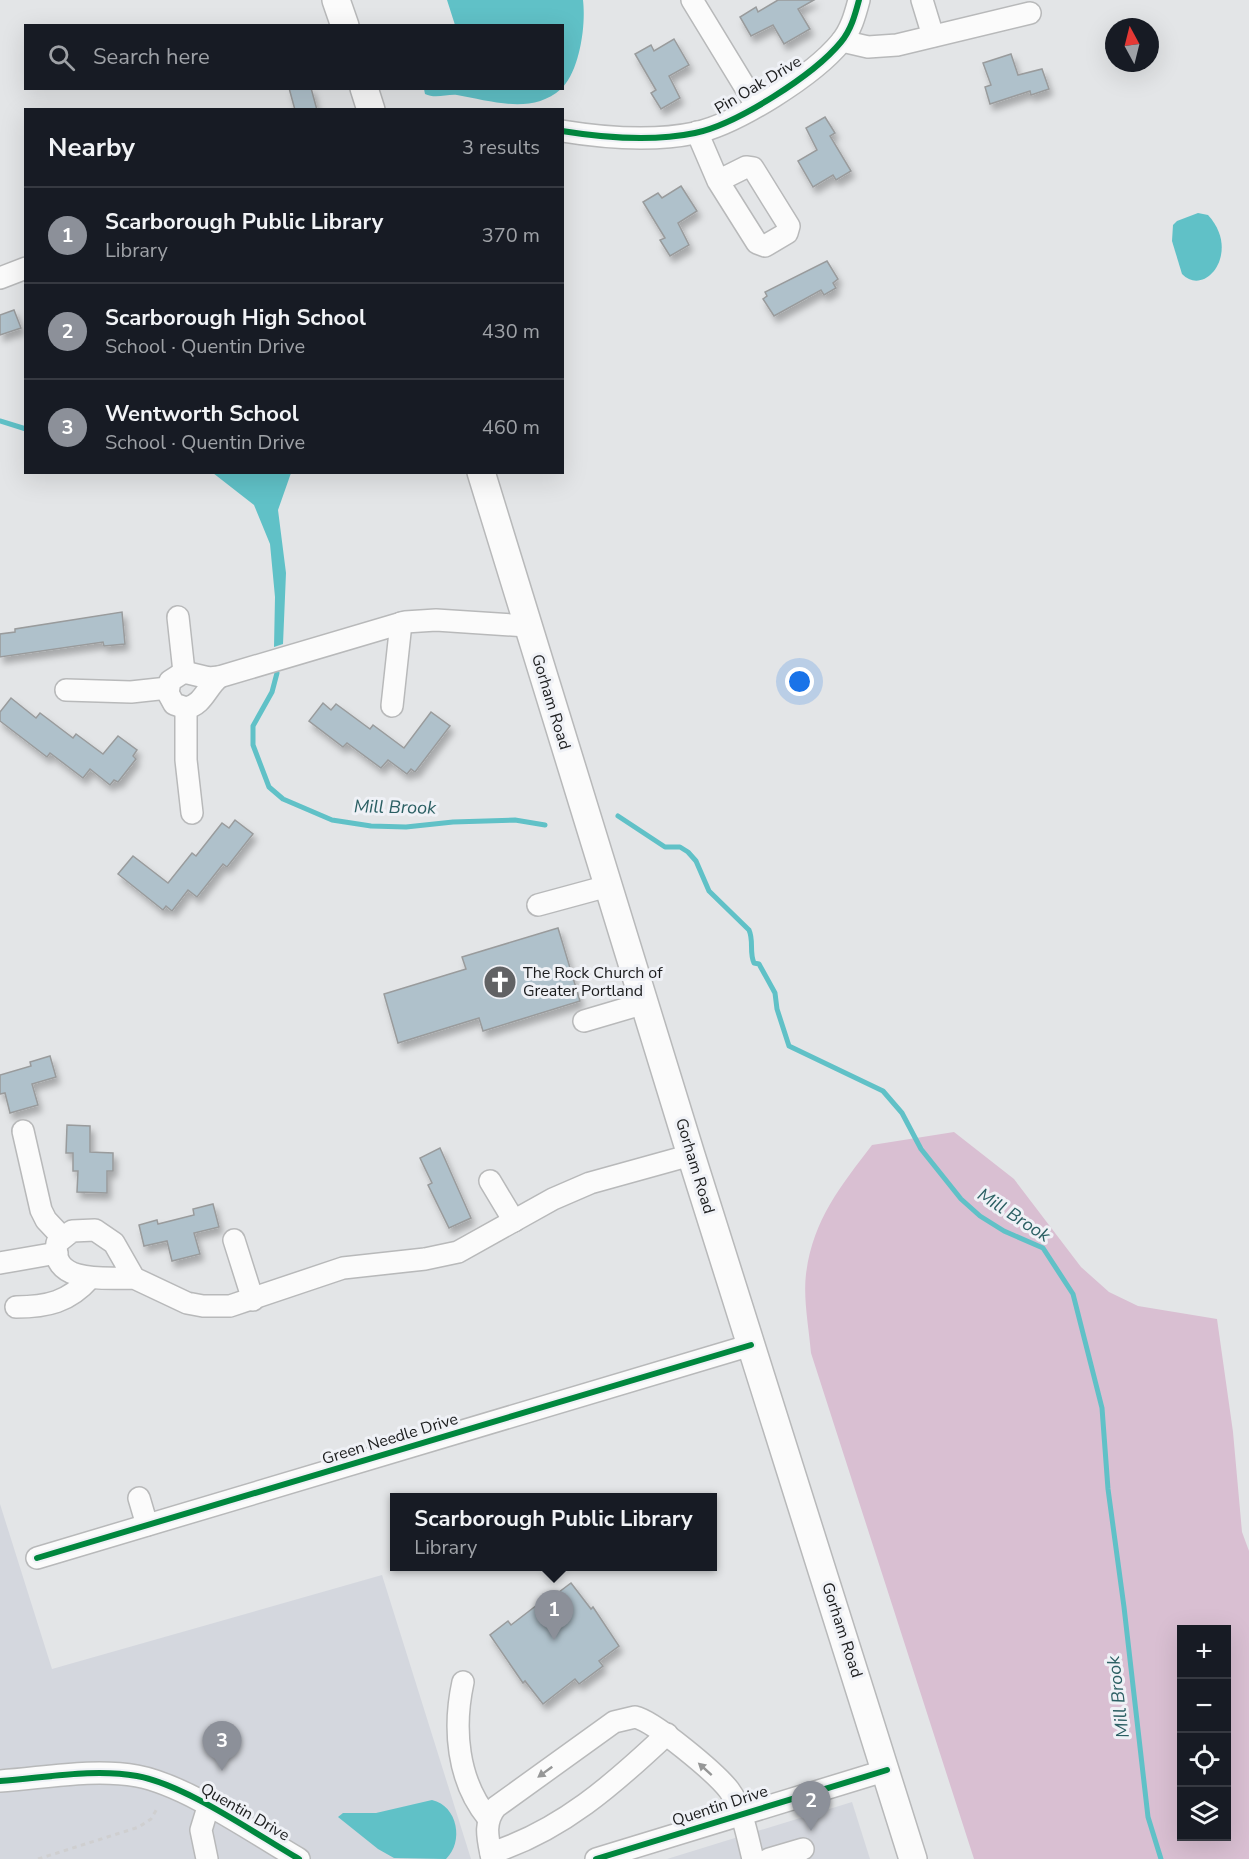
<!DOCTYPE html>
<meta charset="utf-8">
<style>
body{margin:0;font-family:"Nunito Sans",sans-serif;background:#242831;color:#f1f3f6}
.controls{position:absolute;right:18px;bottom:18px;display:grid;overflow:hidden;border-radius:0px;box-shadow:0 6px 24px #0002}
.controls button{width:54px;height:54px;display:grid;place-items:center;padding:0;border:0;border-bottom:2px solid #363941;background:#171b24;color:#f1f3f6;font:30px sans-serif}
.compass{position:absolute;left:1105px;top:18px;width:54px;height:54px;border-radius:50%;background:#171b24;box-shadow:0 6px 24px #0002;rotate:353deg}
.you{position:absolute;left:800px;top:682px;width:21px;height:21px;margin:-15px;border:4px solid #fff;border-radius:50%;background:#1a73e8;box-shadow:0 0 0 9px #1a73e833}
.badge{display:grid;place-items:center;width:39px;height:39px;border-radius:50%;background:#8c9099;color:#fff;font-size:20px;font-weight:700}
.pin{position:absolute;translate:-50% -50px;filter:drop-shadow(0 2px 3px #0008)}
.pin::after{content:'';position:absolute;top:32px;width:21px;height:18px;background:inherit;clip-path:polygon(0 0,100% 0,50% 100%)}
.popup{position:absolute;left:390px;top:1493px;width:327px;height:78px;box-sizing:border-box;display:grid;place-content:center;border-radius:0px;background:#171b24;filter:drop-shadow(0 2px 4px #0005);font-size:20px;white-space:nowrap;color:#9ea1a6}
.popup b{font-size:22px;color:#f1f3f6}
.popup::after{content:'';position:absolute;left:50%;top:100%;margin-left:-12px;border:12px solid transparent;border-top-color:#171b24}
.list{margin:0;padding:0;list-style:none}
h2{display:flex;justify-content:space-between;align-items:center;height:78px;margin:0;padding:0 24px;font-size:26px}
h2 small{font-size:20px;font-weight:400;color:#9ea1a6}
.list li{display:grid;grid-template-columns:39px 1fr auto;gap:18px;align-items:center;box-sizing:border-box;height:96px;padding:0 24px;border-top:2px solid #363941}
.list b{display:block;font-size:22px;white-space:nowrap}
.list p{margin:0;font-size:20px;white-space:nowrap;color:#9ea1a6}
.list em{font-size:20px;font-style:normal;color:#9ea1a6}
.icon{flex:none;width:33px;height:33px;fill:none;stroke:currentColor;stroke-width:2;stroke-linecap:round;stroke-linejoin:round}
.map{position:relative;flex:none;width:1249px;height:1859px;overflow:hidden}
.search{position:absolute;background:#171b24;box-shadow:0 6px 24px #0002;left:24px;top:24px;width:540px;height:66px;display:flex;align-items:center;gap:15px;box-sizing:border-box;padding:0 21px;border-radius:0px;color:#9ea1a6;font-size:22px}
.panel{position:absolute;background:#171b24;box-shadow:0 6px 24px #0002;left:24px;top:108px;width:540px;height:366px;border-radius:0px}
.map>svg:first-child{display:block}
.built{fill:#d4d7de}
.green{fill:#d9bfd2;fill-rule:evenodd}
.water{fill:#60c1c7}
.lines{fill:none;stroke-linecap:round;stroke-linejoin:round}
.stream{stroke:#60c1c7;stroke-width:5}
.building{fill:#afc1cb;stroke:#999b9c;stroke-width:1.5;filter:url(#shadow)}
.minor-casing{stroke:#b8b9ba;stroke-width:24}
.major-casing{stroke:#b8b9ba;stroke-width:30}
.path{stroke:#cfcfd0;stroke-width:3;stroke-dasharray:4.5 4.5;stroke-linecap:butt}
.minor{stroke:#fbfbfb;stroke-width:21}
.major{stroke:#fbfbfb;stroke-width:27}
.cycleway-casing{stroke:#eff1f6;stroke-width:10}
.cycleway{stroke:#00873e;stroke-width:6}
.oneway{fill:#969797}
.labels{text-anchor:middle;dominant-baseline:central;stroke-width:6;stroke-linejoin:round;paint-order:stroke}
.street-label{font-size:16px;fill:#1b1c1d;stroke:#eff1f6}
.poi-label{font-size:16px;fill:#1b1c1d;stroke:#eff1f6;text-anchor:start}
.water-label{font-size:18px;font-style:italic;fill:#2b5f63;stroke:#eff1f6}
</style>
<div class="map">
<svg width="1249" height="1859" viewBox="0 0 1249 1859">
<defs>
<filter id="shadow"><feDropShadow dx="3.5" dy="6" stdDeviation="3" flood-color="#0004"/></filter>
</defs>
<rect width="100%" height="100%" fill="#e3e5e7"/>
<g class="built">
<path d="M0,1504L52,1669L382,1575L471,1859H0Z"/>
<path d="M852,1802L870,1859H667Z"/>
</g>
<path class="green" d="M954,1132L1014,1179L1081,1267L1109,1292L1138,1306L1217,1319L1233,1432L1242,1532L1249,1551V1859H974L811,1353C809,1328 803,1299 806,1274C813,1220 840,1187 872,1145ZM1182,1630H1226V1836H1182Z"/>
<g class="water">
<path d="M447,0H583C586,25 580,68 563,87L562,26L455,25Z"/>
<path d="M424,89V88L561,89C532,115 492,101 457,95C447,94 435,99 425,94Z"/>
<path d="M1198,213L1208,215C1242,252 1205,298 1182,274L1172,241L1173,225L1177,221Z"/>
<path d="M213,473H291L278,510L286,573L283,644L274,647L275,597L270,544L254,505Z"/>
<path d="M432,1800C458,1806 464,1842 446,1859L394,1858L378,1849L338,1817L343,1813H376Z"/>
</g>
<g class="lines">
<g class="stream">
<path d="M0,421L26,429"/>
<path d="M277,673L272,692L253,726V745L269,787L283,799L332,820L371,826L406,827L453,822L515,820L545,825"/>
<path d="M618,816L665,847H680L688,852L696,861L709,891L749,930C754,941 749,952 754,963L759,964L775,993L777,1009L789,1046L883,1091L902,1113L921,1149L961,1199L980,1216L1004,1231L1043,1248L1073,1294L1102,1408L1108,1489L1124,1607L1148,1817L1161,1859"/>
</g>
</g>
<g class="building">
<path d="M778,0H814L798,9L810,29L784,44L773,25L751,36L740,17L756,7L758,12Z"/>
<path d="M674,39L689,65L669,76L680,98L661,109L651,93L656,90L635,54L651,45L654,51Z"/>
<path d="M1011,54L1018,75L1042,69L1049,89L1031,95L1030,91L990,104L985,87L991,85L983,63Z"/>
<path d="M289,88H311L317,110H295Z"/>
<path d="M825,117L835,133L830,136L851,171L836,180L833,175L813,187L798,161L817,150L806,128Z"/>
<path d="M681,186L697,211L678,223L689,245L670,256L660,240L665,238L643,202L658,193L662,198Z"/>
<path d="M827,261L838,279L833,283L836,288L824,295L821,290L774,316L763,299L767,296L765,292Z"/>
<path d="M14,310L21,328L0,335V315Z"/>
<path d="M122,612L125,644L104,646L103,642L0,657V634L15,632V629Z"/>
<path d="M11,698L36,718L40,713L73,738L76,734L103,754L118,736L137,750L133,756L136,759L118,782L114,780L110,785L90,769L83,778L50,753L47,757L0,721V712Z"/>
<path d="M323,703L331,710L336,704L370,729L373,725L404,748L431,712L450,726L415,772L411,769L407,774L388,760L381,768L347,743L343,747L309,721Z"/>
<path d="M235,820L253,834L227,867L223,864L197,897L188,890L172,911L166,906L163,910L118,874L133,856L168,883L192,853L196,856L222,823L229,828Z"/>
<path d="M558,928L580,1001L483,1031L479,1018L398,1043L384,994L466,969L462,957Z"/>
<path d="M50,1056L56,1077L32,1084L38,1105L10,1113L5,1093L0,1094V1075L31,1066L30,1062Z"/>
<path d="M67,1125L90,1126V1152L113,1153V1171H107V1193L77,1192L78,1171H73V1153H66Z"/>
<path d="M440,1148L471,1218L449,1228L428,1185L432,1183L420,1158Z"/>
<path d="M213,1204L219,1227L194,1233L200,1254L172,1261L167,1241L144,1246L139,1225L157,1220L158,1224L194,1215L193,1209Z"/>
<path d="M571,1583L591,1609L593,1607L619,1646L599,1661L603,1666L579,1684L575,1679L543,1704L525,1681L523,1683L490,1635L508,1621L511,1625L550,1595L551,1598Z"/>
</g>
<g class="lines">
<g class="minor-casing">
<g id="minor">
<path d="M692,0L756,105"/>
<path d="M922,0L933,36"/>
<path d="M842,41L868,47L897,45L1030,13"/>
<path d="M562,131C605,138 652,142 695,133C737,124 814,75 841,42C851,30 855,15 859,0"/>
<path d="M697,132L718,181L757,243L765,246L787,233L789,226L753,168L746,167L718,181"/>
<path d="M0,278L26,268"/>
<path d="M178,617L184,672"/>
<path d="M184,672L209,678L219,677C206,688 203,705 186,708L174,704L168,693L170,681Z"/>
<path d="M219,677L405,622L436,620L527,626"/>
<path d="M66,690L131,692L168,688"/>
<path d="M392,706L401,623"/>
<path d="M186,708V760L192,813"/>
<path d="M538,905L608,886"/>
<path d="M584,1021L645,1003"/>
<path d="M23,1131L41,1210L46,1220L62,1237"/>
<path d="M490,1181L514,1221"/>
<path d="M234,1240L253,1300"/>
<path d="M0,1263L57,1253"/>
<path d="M134,1278C109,1278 49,1285 57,1243L72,1231L95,1230L114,1243L134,1278L187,1303L203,1306H230L343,1268L425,1259L458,1252L553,1199L590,1183L691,1155"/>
<path d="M16,1307C47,1307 69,1302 90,1278"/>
<path d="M139,1498L147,1525"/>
<path d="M37,1558L751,1345"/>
<path d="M463,1682C453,1728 457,1780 488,1818"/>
<path d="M0,1781C44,1778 93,1768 137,1776C186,1785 254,1833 299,1859"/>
<path d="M491,1853C561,1831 614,1784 667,1734"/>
<path d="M207,1859L201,1830L208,1807"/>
<path d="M492,1859C488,1839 483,1823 496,1807L614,1722L635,1717C654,1721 716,1773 729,1790C743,1809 747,1836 753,1859"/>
<path d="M596,1859L887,1770"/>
<path d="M769,1859L803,1849"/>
</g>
</g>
<g class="major-casing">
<g id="major">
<path d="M336,0L345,26"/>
<path d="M364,88L371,110"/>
<path d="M481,472L691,1155L913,1859"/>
</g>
</g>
<path class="path" d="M38,1859L139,1827L151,1819L158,1807"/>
<use href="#minor" class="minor"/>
<use href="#major" class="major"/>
<g class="cycleway-casing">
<g id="cycleway">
<path d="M562,131C605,138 652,142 695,133C737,124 814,75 841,42C851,30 855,15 859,0"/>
<path d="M37,1558L751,1345"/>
<path d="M0,1781C44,1778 93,1768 137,1776C186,1785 254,1833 299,1859"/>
<path d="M596,1859L887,1770"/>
</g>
</g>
<use href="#cycleway" class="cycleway"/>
</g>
<defs><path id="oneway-solid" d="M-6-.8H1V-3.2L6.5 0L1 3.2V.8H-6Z" transform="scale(1.5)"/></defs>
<g class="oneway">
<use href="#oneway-solid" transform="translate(705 1769) rotate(-138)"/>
<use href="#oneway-solid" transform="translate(545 1772) rotate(144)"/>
</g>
<defs>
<g id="church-disc" transform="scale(1.725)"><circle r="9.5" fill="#616264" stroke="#eff1f6"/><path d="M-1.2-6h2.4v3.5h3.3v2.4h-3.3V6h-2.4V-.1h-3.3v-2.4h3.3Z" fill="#fff"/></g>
</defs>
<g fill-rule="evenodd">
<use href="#church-disc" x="500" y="982"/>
</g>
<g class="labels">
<g class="street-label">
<text transform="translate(758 85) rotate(-31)">Pin Oak Drive</text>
<text transform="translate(551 702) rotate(73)">Gorham Road</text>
<text transform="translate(695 1166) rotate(73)">Gorham Road</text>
<text transform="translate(390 1439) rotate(-17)">Green Needle Drive</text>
<text transform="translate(842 1630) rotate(72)">Gorham Road</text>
<text transform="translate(720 1806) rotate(-18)">Quentin Drive</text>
<text transform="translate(245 1812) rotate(30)">Quentin Drive</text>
</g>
<g class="poi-label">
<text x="523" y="973">The Rock Church of<tspan x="523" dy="18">Greater Portland</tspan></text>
</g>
<g class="water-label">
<text transform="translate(395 807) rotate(1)">Mill Brook</text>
<text transform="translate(1014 1215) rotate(33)">Mill Brook</text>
<text transform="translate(1118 1697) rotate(-97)">Mill Brook</text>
</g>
</g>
</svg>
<div class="controls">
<button>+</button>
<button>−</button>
<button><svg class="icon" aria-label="locate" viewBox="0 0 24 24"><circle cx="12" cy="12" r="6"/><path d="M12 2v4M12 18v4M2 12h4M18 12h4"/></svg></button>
<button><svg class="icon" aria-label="layers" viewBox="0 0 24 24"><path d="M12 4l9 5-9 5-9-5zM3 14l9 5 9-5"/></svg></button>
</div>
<svg class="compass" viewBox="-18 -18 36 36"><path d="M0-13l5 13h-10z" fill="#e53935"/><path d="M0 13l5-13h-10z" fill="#9ea1a6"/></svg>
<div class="you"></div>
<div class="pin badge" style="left:554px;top:1640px">1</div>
<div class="popup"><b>Scarborough Public Library</b>Library</div>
<div class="pin badge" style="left:811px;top:1831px">2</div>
<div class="pin badge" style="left:222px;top:1771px">3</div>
<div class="search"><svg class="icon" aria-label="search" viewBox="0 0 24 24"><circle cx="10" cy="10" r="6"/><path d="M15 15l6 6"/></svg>Search here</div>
<section class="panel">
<h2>Nearby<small>3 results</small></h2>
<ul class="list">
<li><span class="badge">1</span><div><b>Scarborough Public Library</b><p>Library</p></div><em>370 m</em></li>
<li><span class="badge">2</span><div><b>Scarborough High School</b><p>School · Quentin Drive</p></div><em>430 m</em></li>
<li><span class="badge">3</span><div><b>Wentworth School</b><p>School · Quentin Drive</p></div><em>460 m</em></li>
</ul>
</section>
</div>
